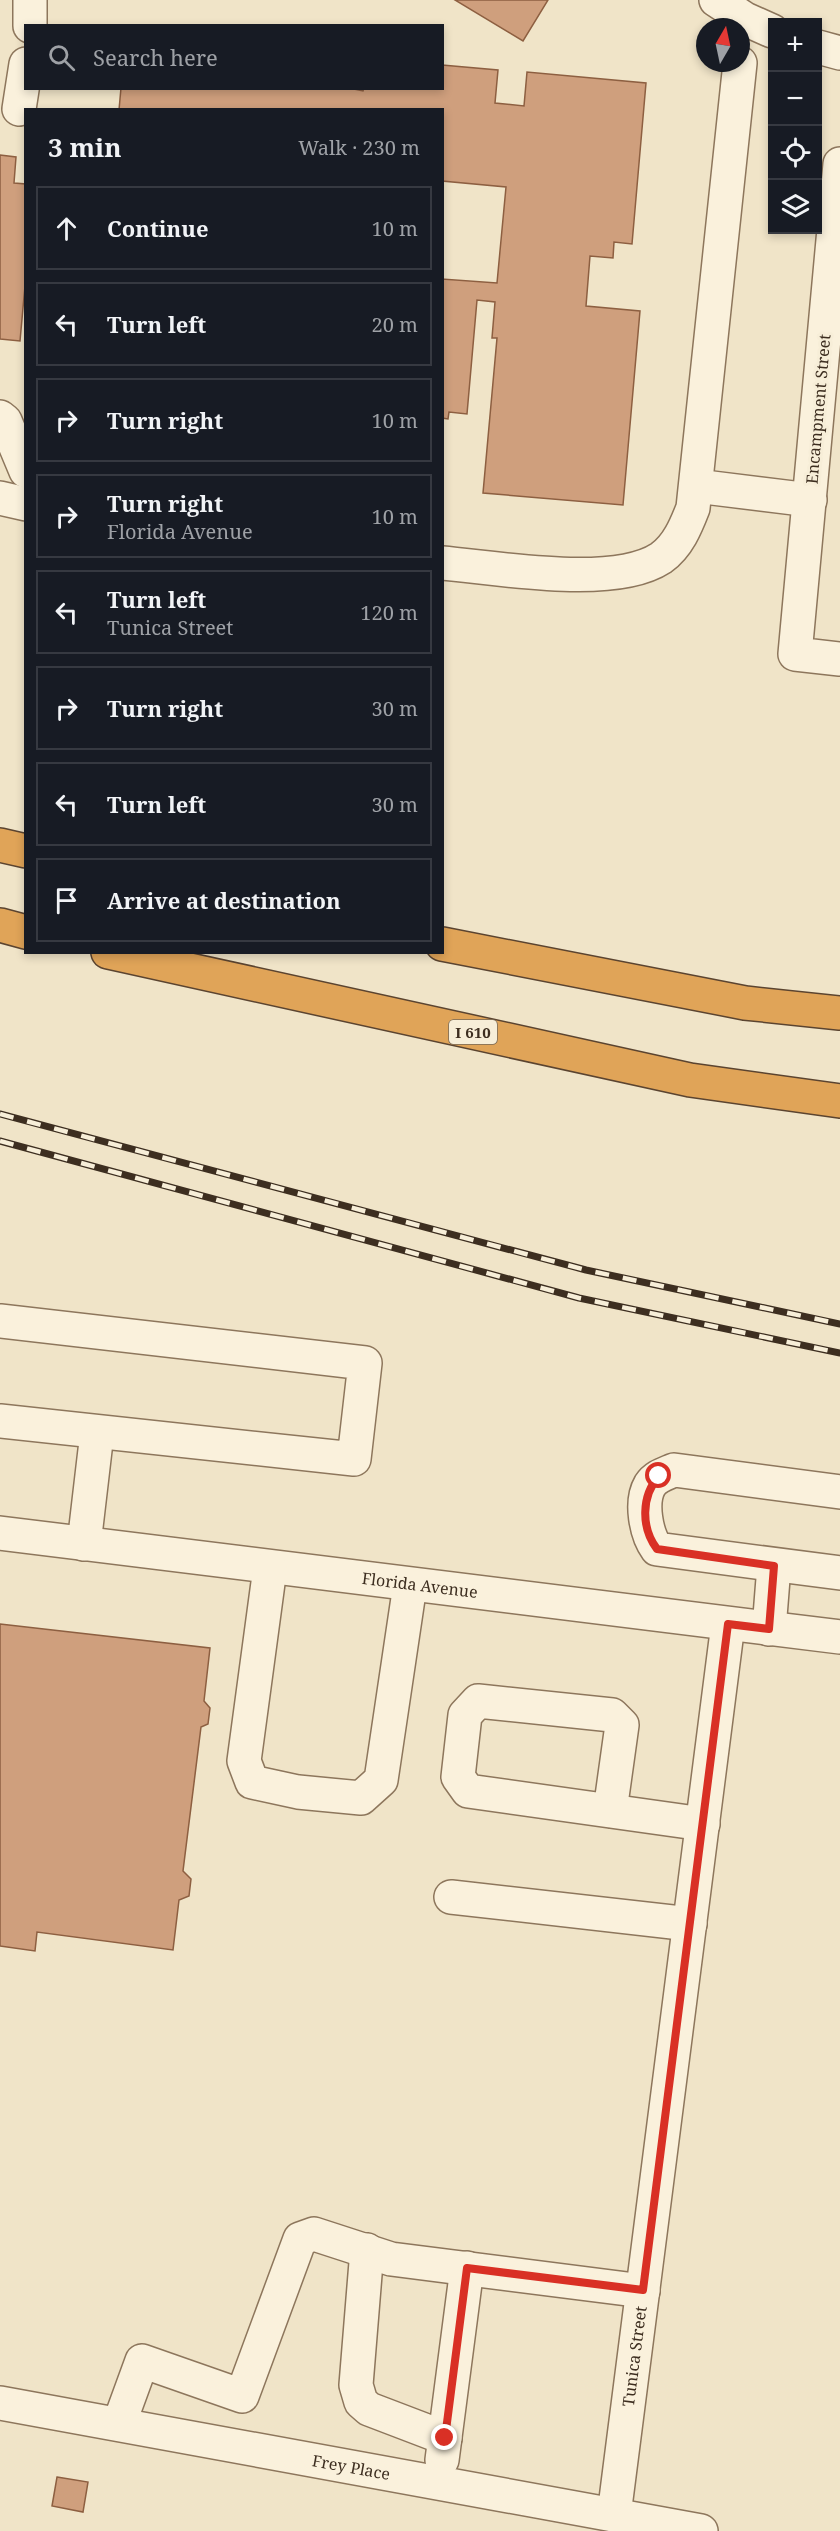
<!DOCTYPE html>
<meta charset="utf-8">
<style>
body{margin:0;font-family:"Noto Serif",serif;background:#20242c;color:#f1f3f6}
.controls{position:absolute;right:18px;top:18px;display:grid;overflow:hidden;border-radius:0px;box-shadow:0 3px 9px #0003}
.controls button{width:54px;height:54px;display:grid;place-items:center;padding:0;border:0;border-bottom:2px solid #363941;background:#171b24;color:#f1f3f6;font:30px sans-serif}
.compass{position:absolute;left:696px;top:18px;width:54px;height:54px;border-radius:50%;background:#171b24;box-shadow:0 3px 9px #0003;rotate:9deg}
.stop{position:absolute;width:18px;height:18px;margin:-14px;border:4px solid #d93025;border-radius:50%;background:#fff}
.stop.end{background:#d93025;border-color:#fff;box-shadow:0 2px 6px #0008}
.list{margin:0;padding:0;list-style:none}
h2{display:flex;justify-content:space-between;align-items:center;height:78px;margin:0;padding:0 24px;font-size:26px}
h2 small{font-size:20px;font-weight:400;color:#9ea1a6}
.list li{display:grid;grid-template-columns:39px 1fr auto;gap:18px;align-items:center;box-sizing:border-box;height:84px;margin:0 12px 12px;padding:0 12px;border:2px solid #363941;border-radius:0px}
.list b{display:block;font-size:22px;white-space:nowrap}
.list p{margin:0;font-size:20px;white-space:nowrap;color:#9ea1a6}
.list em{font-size:20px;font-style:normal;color:#9ea1a6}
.icon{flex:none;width:33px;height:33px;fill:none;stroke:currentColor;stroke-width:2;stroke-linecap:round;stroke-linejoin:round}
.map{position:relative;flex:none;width:840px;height:2531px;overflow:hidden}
.search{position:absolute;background:#171b24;box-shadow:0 3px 9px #0003;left:24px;top:24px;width:420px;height:66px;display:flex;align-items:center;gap:15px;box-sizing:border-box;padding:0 21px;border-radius:0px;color:#9ea1a6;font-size:22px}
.panel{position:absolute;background:#171b24;box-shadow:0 3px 9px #0003;left:24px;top:108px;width:420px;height:846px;border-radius:0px}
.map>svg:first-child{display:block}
.building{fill:#cf9f7d;stroke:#8d5f41;stroke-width:1.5}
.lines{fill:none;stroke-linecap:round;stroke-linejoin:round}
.minor-casing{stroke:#8d765c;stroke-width:36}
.highway-casing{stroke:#5b4430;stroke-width:36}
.minor{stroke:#faf1dc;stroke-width:33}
.highway{stroke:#e0a458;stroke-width:33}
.rail-casing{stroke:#3d2e20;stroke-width:7}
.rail{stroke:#f7eed8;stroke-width:4.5;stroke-dasharray:14;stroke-linecap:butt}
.route{stroke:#d93025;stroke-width:8}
.labels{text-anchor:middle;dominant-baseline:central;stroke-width:6;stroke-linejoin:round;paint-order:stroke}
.shield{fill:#f7eed8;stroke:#756857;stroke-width:1.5}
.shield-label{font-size:15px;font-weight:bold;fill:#3d2e20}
.street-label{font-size:16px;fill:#3d2e20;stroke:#f7eed8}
</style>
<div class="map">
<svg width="840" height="2531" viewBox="0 0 840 2531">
<rect width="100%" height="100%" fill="#f0e4c8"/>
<g class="building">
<path d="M455,0H548L523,41Z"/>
<path d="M442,65L498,70L495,103L524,106L527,72L646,83L632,244L614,242L613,258L590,256L586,306L640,311L623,505L483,493L497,338H492L495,302L477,300L467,414L449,412L448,419L442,418V279L497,283L506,187L442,181V110H119L121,88H349L363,91L364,88H442Z"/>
<path d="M0,155L16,157L14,183L26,184V275L20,341L0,339Z"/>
<path d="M0,1624L210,1648L204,1701L210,1708L208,1724L201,1727L183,1871L191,1879L189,1896L179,1900L173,1950L37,1932L35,1951L0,1946Z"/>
<path d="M57,2477L88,2482L83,2512L52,2506Z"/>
</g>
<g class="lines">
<g class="minor-casing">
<g id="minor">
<path d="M30,0V26"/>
<path d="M716,0L745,19L772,31"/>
<path d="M818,47L840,53"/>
<path d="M19,109L26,64"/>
<path d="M840,164L795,654L840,659"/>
<path d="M0,417L5,421L26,471"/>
<path d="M696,486L810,500"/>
<path d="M0,498L26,504"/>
<path d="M442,563C499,568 614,589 661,558C678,546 686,526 693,508L740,63"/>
<path d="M0,1321L365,1363L354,1459L0,1421"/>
<path d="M840,1492L674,1470C665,1474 656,1476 650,1485C640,1502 646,1534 657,1549L840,1573"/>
<path id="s1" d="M0,1533L840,1637"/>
<path d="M84,1544L97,1433"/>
<path d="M270,1568L244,1761L252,1782L298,1792L361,1798L381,1780L410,1585"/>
<path d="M769,1629L774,1566"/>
<path d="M610,1811L622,1725L612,1715L478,1701L465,1715L458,1777L468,1791L703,1824"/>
<path d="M451,1897L690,1924"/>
<path d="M367,2250L356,2385L361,2402L369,2409L445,2438"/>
<path id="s2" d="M0,2403L701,2531"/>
<path d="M119,2424L142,2361L242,2396L300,2239L314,2234L391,2259L643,2291"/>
<path d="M442,2460L467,2268"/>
<path id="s3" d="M614,2515L728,1624"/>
</g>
</g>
<g class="highway-casing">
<g id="highway">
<path d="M0,845L26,851"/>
<path d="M0,925L26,932"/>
<path d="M442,944L745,1003L840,1013"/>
<path d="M108,952L690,1080L840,1101"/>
</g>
</g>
<use href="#minor" class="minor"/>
<use href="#highway" class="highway"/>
<g class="rail-casing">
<g id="rail">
<path d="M0,1114L586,1270L840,1324"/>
<path d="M0,1141L579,1298L840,1353"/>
</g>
</g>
<use href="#rail" class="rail"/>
</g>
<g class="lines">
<path class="route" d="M445,2438L467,2268L643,2290L728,1624L769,1629L774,1566L657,1549C641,1528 641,1496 659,1476"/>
</g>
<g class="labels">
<rect class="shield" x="449" y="1020" width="48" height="24" rx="4.5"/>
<g class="shield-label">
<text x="473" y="1032">I 610</text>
</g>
<g class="street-label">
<text transform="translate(818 409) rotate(-85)">Encampment Street</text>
<text stroke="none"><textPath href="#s1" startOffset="423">Florida Avenue</textPath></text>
<text stroke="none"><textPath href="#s3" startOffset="160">Tunica Street</textPath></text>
<text stroke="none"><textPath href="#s2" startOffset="357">Frey Place</textPath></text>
</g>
</g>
</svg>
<div class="controls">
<button>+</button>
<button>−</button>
<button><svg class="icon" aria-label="locate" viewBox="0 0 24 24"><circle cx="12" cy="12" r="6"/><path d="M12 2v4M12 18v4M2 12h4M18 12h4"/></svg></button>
<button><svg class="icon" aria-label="layers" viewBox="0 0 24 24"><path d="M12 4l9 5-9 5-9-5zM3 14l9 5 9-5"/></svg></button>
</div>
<svg class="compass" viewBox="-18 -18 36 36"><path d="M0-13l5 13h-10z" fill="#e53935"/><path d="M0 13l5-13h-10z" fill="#9ea1a6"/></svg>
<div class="stop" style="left:659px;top:1476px"></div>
<div class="stop end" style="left:445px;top:2438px"></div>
<div class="search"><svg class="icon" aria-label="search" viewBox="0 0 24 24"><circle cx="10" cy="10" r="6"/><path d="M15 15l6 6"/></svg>Search here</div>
<section class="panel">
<h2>3 min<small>Walk · 230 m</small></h2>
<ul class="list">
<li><svg class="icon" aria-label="ahead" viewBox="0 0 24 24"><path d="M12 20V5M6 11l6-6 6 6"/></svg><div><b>Continue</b></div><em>10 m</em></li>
<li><svg class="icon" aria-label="left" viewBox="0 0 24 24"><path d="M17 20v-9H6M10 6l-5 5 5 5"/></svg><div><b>Turn left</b></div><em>20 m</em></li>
<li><svg class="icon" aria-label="right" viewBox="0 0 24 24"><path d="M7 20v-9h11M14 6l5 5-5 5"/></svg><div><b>Turn right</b></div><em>10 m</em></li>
<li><svg class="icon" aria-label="right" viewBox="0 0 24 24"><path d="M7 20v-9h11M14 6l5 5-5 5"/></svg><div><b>Turn right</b><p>Florida Avenue</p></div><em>10 m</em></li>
<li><svg class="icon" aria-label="left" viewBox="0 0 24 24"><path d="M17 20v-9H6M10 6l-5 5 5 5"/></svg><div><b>Turn left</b><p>Tunica Street</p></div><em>120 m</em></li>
<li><svg class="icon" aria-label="right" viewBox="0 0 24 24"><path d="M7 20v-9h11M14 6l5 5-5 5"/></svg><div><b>Turn right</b></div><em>30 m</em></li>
<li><svg class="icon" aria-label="left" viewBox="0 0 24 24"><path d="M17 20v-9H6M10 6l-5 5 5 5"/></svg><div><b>Turn left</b></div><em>30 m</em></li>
<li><svg class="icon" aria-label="arrive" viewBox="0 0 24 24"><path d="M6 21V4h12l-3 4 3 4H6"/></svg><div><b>Arrive at destination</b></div></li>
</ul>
</section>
</div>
